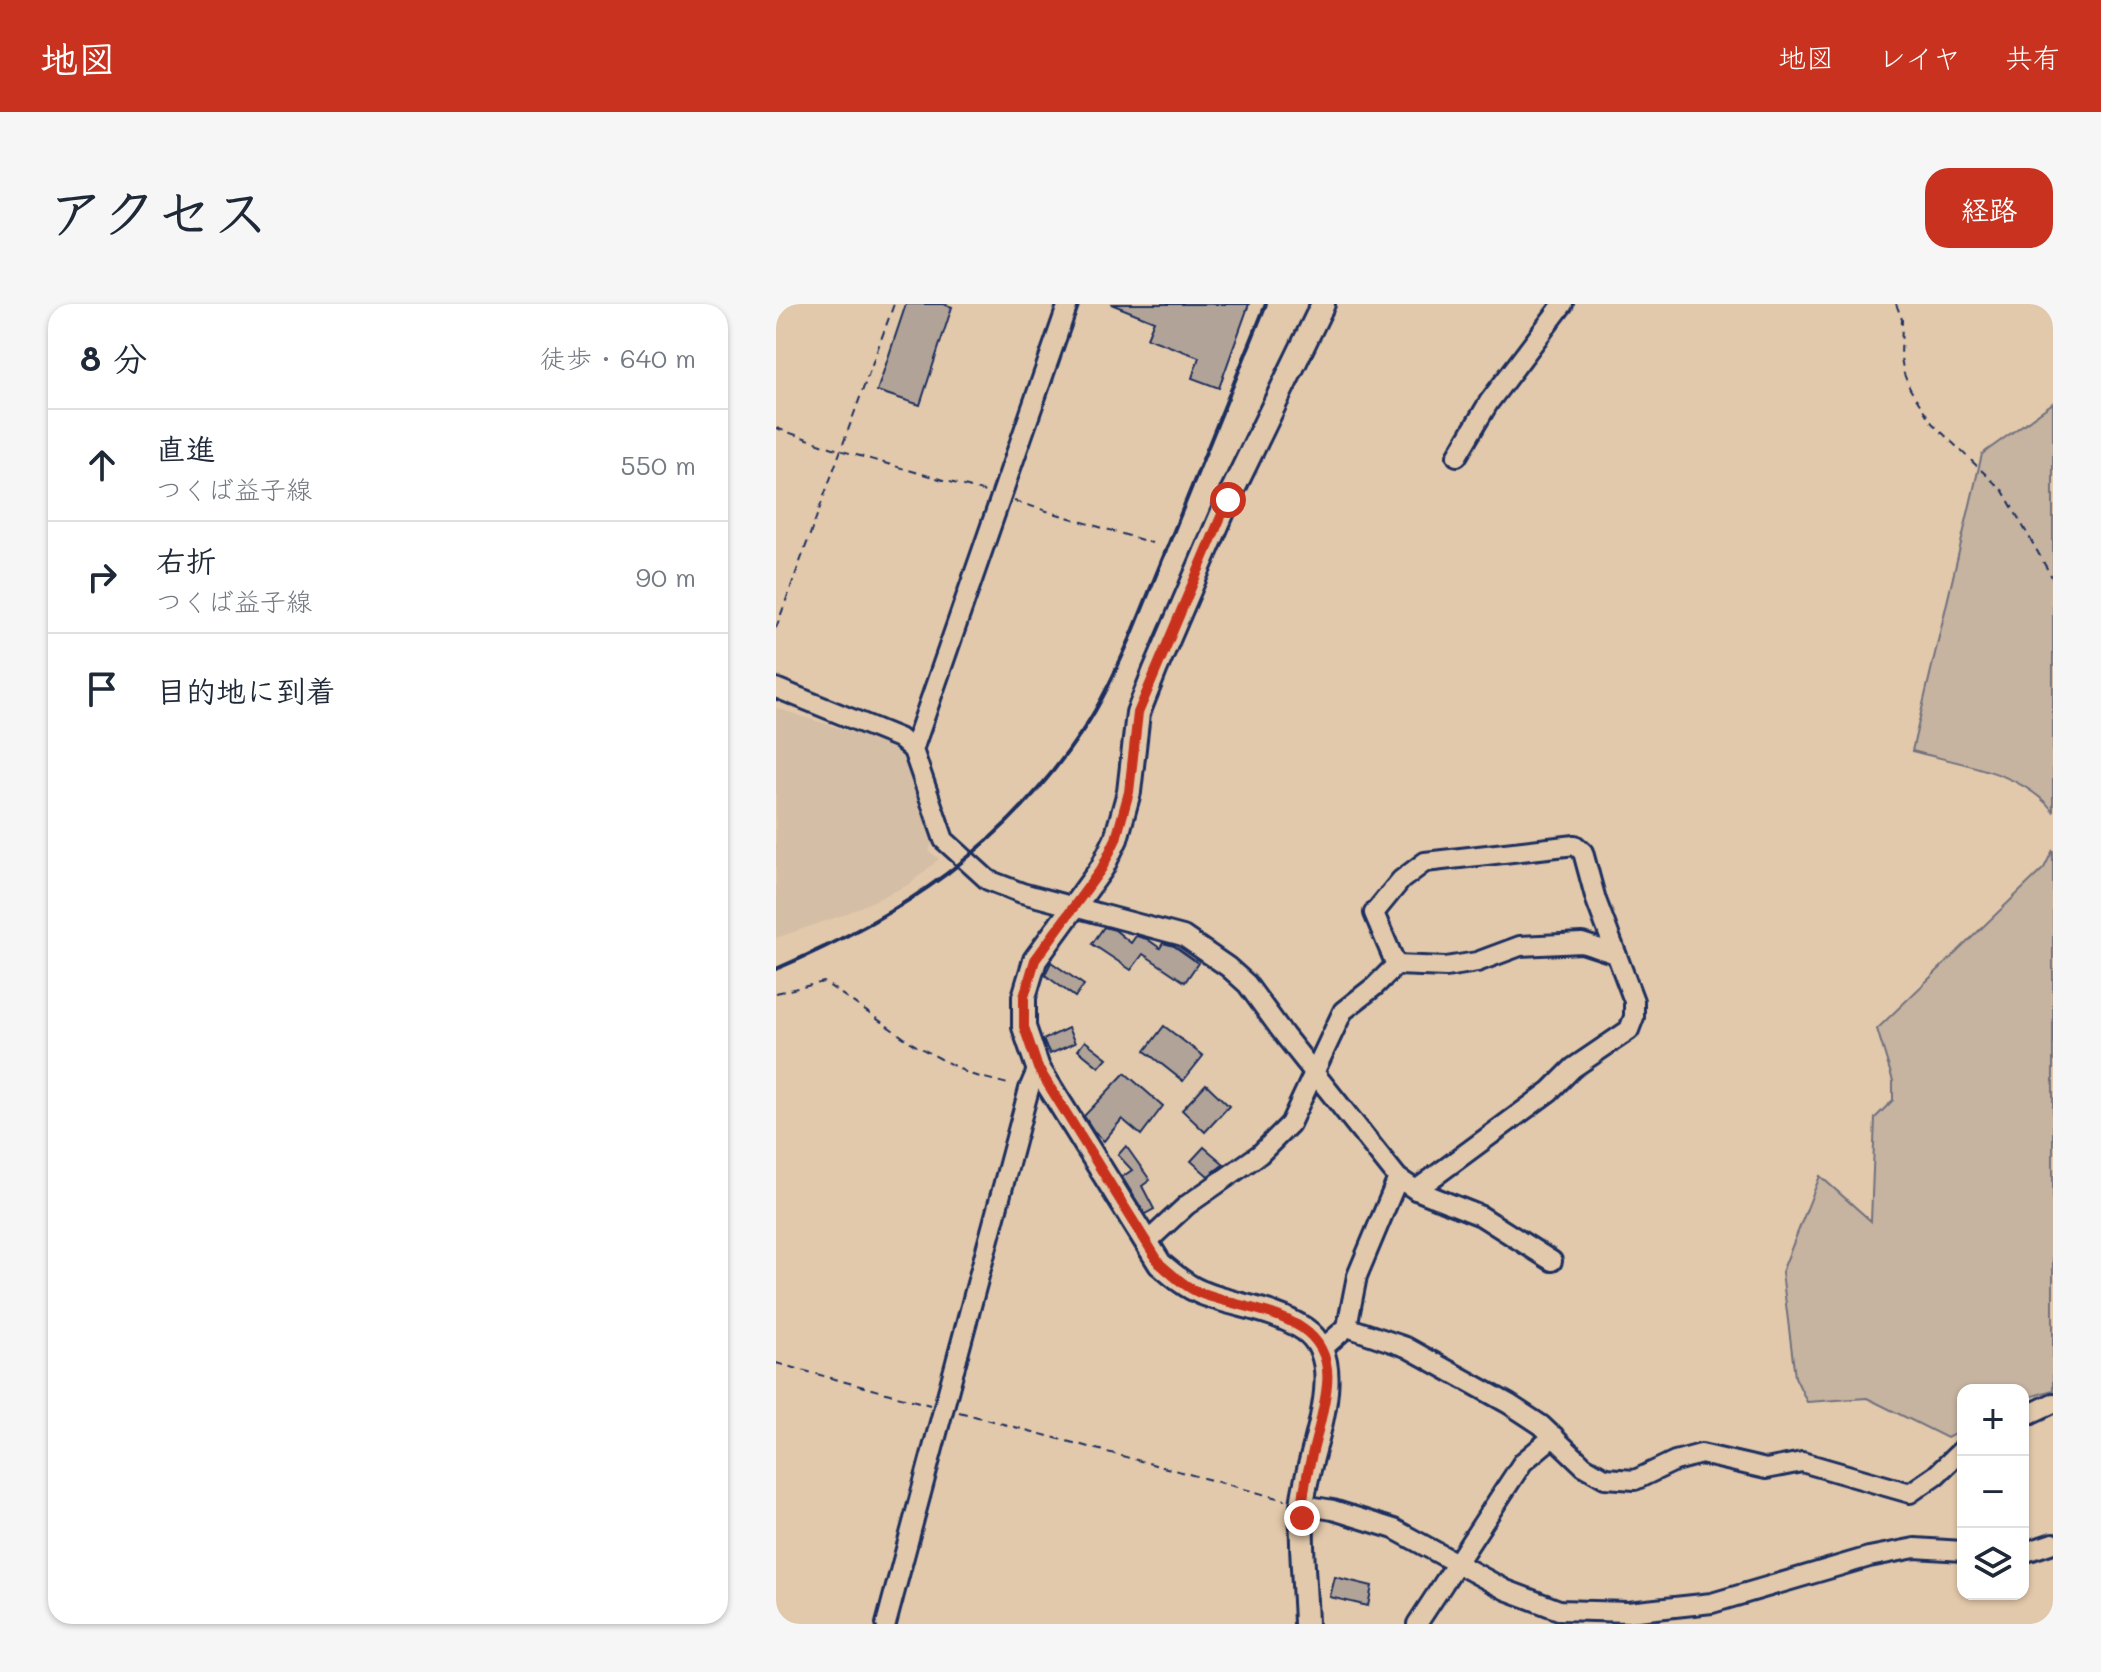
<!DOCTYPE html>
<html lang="ja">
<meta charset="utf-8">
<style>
body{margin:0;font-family:Mali,"Klee One",sans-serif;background:#f6f6f7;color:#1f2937}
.controls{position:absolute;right:24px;bottom:24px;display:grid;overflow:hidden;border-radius:16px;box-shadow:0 2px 6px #0004}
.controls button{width:72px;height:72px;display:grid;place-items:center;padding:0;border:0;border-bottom:2px solid #e0e1e3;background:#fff;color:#1f2937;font:40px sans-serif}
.stop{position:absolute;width:24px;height:24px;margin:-18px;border:6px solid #c8321e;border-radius:50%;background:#fff}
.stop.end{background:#c8321e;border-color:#fff;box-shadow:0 2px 8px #0008}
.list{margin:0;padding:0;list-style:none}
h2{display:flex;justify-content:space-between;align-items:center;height:104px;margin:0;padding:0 32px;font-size:34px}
h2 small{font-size:26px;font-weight:400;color:#747a83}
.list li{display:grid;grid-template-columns:52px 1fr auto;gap:24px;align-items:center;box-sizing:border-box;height:112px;padding:0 32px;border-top:2px solid #e0e1e3}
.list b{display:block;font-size:30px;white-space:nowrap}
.list p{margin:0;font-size:26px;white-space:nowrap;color:#747a83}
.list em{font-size:26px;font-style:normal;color:#747a83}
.icon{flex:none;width:44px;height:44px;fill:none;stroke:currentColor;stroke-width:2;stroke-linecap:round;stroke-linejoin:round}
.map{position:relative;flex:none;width:1277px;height:1320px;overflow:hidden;border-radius:24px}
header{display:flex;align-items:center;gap:48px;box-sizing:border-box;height:112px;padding:0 40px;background:#c8321e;color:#fff}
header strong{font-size:38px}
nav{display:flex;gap:44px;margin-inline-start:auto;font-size:28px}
.intro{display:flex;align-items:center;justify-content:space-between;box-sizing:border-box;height:192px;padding:0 48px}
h1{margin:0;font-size:56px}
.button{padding:20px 36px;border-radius:24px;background:#c8321e;color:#fff;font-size:28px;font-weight:700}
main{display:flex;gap:48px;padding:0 48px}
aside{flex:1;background:#fff;border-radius:24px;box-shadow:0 2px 6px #0004}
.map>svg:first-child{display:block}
.built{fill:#d4bea5}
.green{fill:#c6b3a0;stroke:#70717f;stroke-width:2}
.building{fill:#b1a398;stroke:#1b2f5e;stroke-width:2}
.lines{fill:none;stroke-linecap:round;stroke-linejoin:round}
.minor-casing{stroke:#1b2f5e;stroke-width:24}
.major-casing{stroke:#1b2f5e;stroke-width:28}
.path{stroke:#1b2f5e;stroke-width:2;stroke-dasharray:8 6;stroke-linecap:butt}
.minor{stroke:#e3c9ab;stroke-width:18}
.major{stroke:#e3c9ab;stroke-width:22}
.rail{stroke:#1b2f5e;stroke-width:4}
.route{stroke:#c8321e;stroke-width:10}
</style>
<header>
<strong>地図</strong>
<nav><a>地図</a><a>レイヤ</a><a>共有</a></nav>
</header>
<div class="intro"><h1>アクセス</h1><a class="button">経路</a></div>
<main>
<aside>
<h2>8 分<small>徒歩 · 640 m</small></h2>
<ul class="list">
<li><svg class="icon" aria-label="ahead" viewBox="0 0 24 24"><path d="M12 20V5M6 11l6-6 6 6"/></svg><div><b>直進</b><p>つくば益子線</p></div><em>550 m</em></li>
<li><svg class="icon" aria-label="right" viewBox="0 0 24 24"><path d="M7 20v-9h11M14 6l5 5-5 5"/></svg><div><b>右折</b><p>つくば益子線</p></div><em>90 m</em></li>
<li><svg class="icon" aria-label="arrive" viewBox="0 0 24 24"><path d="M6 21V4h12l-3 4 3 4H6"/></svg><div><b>目的地に到着</b></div></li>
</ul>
</aside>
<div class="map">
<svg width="1277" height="1320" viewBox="0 0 1277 1320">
<rect width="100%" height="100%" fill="#e3c9ab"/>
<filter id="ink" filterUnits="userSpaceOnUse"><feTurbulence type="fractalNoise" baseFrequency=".0125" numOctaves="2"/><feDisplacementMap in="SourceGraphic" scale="16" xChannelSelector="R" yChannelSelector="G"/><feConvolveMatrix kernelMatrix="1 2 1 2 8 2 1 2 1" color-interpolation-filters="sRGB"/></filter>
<g filter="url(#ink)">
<path class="built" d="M0,404L122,443L159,532L153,547L163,555L134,580L67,611L0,634Z"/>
<g class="green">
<path d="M1277,99V507C1245,467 1184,460 1136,447L1206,150Z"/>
<path d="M1277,546V1086L1247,1095V1086H1187V1126L1171,1134L1091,1094L1031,1098L1019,1073L1006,968L1044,872L1095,917L1099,814L1117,796V777L1101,725L1268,564Z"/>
</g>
<g class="building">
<path d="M130,0H167L176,3L144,101L101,87Z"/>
<path d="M335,0H473L443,84L416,74L423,53L371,34L378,17Z"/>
<path d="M328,623L339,626L355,639L360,632L371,635L384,644L387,639L398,642L422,659L409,678L367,650L355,666L316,640Z"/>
<path d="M275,658L308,681L299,693L269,671Z"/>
<path d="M388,722L427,752L407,777L369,747Z"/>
<path d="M292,724L299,739L274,750L267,736Z"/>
<path d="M309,737L331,754L323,763L302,746Z"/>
<path d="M349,769L387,802L365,831L346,815L328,837L319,829L308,812Z"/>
<path d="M430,780L453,802L429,828L406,806Z"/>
<path d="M350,842L374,876L366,882L378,905L369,910L346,873L356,866L342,851Z"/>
<path d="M428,843L448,860L432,872L415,857Z"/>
<path d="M559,1273L596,1282L592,1302L554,1293Z"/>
</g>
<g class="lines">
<g class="minor-casing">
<g id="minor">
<path d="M292,0L137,446L168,536L212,576L246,589L407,632L452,663L471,680L509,732L622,874L640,886L705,912L776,957"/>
<path d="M681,152L713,98L787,0"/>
<path d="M0,384L123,434L137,446"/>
<path d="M620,661L598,609L625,576L649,558L799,541L807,548L820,596L858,697V713L853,726L797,764L774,787L640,886"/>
<path d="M371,938L411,901L484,850L514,820L567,707L599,682L620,661L670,663L701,658L744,642L806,639L840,650"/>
<path d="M571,1023L630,1043L733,1100L765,1121L808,1162L829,1174L859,1176L899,1157L925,1150L990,1165L1026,1158L1134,1189L1160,1171L1187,1145"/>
<path d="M546,1045L571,1023L581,972L622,874"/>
<path d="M1247,1113L1277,1099"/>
<path d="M526,1201L557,1206L618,1225L730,1286L783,1306L852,1308L936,1299L1093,1253L1139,1244L1187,1247"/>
<path d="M1247,1249L1277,1239"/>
<path d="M110,1320L253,785L262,764"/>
<path d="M641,1320L747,1158L778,1132"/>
</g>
</g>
<g class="major-casing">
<path id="major" d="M530,1320C529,1282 524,1242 526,1204C528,1155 579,1059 528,1025C497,1004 457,1002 424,988C409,982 396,970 384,960L262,764L248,723V693L259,656L326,564L340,535L353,488L362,409L379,366L452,196L547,0"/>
</g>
<g class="path">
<path d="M1120,0L1126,15L1125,54L1128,70L1134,85L1156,119L1227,187L1277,275"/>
<path d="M0,124L63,146L209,188"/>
<path d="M238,197L376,239"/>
<path d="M0,324L118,0"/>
<path d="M0,689L48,678L137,740L193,770L236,781"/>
<path d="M0,1059L154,1101"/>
<path d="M183,1108L509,1196"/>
</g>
<use href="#minor" class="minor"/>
<use href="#major" class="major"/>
<path class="rail" d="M0,665C125,612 230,542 307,426C326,398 340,366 354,335L490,0"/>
</g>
</g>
<g class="lines" filter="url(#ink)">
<path class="route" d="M452,196L362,409L353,488L340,535L326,564L259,656L248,693V723L262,764L384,960C396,970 409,983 424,989C472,1008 558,1008 551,1080C547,1125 526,1168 526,1214"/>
</g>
</svg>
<div class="controls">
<button>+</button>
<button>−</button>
<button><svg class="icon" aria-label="layers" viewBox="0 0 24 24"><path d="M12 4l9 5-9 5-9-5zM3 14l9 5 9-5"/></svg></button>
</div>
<div class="stop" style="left:452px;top:196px"></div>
<div class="stop end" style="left:526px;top:1214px"></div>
</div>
</main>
